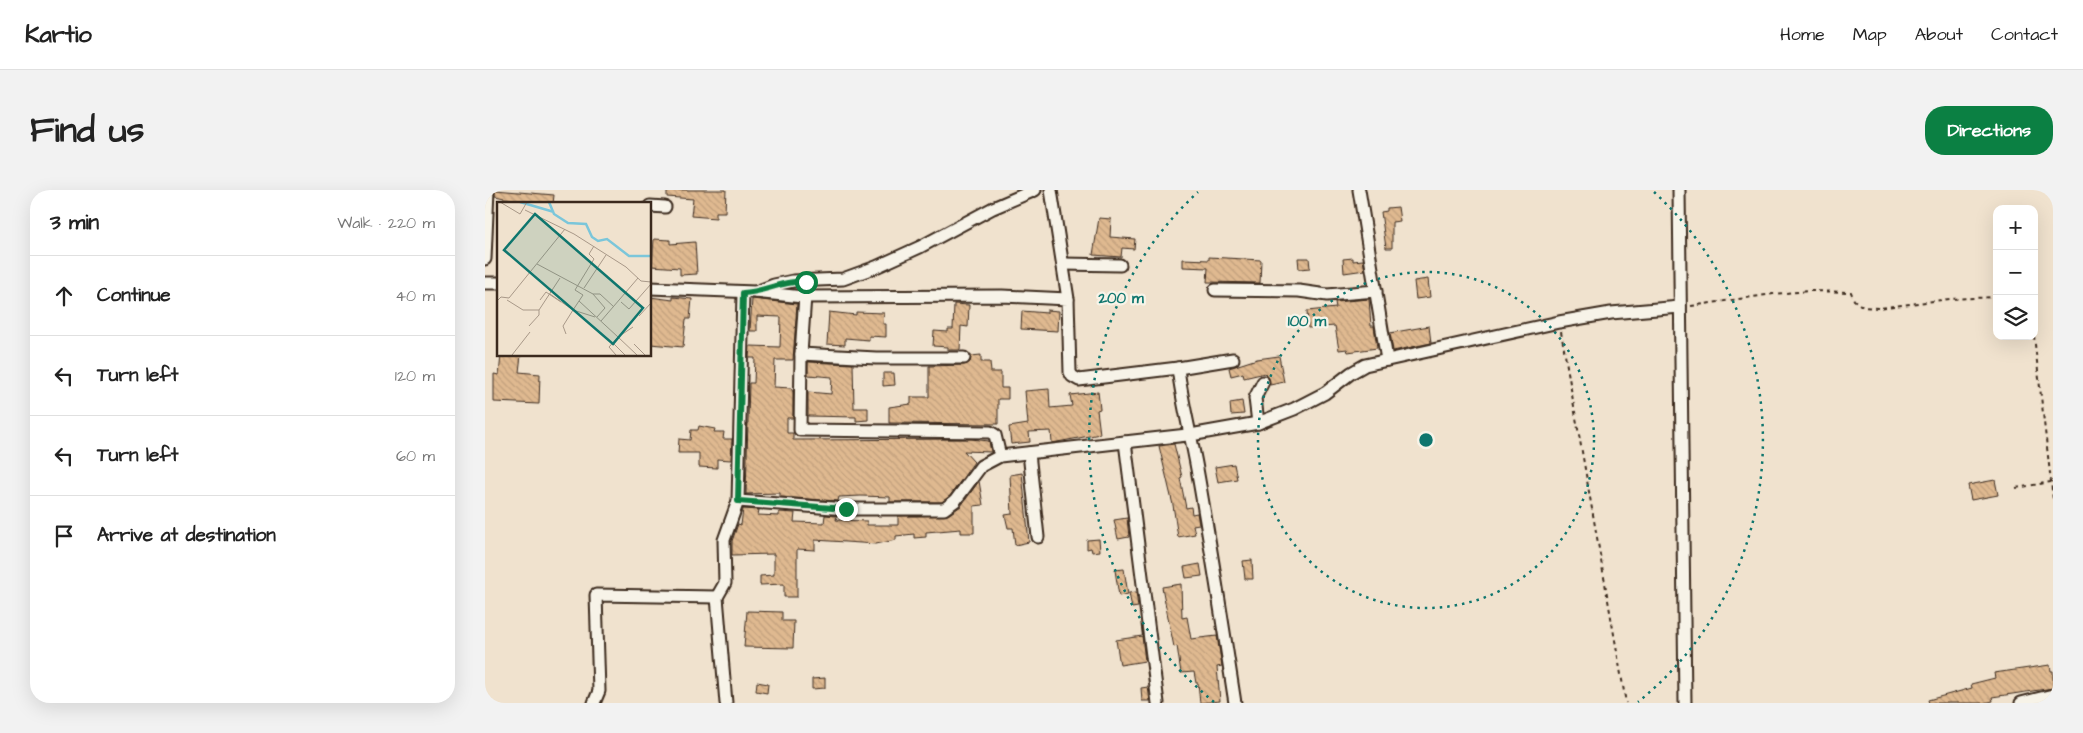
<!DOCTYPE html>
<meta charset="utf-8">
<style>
body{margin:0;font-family:"Architects Daughter",sans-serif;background:#f2f2f2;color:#222}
.controls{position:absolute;right:15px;top:15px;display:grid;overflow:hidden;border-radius:10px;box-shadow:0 5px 20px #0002}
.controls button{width:45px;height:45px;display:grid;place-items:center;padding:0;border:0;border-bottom:1px solid #e0e0e0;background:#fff;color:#222;font:25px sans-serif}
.stop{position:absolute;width:15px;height:15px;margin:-11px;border:4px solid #0b8043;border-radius:50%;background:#fff}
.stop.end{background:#0b8043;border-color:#fff;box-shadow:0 1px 5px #0008}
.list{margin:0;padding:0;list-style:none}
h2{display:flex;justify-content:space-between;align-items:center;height:65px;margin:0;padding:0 20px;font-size:21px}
h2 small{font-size:16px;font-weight:400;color:#767676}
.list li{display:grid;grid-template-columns:32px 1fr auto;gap:15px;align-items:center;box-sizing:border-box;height:80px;padding:0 20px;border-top:1px solid #e0e0e0}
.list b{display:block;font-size:19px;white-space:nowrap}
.list em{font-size:16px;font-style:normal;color:#767676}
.icon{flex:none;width:28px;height:28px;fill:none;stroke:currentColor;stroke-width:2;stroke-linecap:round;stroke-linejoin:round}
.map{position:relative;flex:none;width:1568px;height:513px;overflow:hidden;border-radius:20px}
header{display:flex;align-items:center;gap:30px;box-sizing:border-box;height:70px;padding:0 25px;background:#fff;border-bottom:1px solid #e0e0e0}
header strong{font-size:24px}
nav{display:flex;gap:28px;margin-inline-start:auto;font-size:18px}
.intro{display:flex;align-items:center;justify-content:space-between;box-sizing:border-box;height:120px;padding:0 30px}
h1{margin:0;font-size:35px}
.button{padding:12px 22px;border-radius:20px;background:#0b8043;color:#fff;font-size:18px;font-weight:700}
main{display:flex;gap:30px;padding:0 30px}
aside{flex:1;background:#fff;border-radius:20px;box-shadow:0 5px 20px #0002}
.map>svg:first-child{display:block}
.building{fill:url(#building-back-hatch);stroke:#3b2a1e}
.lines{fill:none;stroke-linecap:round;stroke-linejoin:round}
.minor-casing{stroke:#3b2a1e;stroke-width:15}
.path{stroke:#3b2a1e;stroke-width:2;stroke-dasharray:4 4;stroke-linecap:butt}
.minor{stroke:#f7f3e8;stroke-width:11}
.route{stroke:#0b8043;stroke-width:6}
.ring{fill:none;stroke:#0f766e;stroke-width:2.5;stroke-dasharray:2.5 5}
.inset-river{fill:none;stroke:#7bc6da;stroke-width:2.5}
.inset-road{fill:none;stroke:#a89888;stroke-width:1}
.view{fill:#0f766e;fill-opacity:0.15;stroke:#0f766e;stroke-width:2.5}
.inset-edge{fill:none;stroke:#3b2a1e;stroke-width:2.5}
.centre{fill:#0f766e;stroke:#f7f3e8;stroke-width:2.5}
.ring-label{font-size:15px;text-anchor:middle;font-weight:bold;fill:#0f766e;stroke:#f7f3e8;stroke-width:4.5;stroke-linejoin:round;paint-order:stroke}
</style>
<header>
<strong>Kartio</strong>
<nav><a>Home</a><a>Map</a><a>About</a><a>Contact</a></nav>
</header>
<div class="intro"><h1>Find us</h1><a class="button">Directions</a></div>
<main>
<aside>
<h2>3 min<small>Walk · 220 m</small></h2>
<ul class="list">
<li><svg class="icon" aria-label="ahead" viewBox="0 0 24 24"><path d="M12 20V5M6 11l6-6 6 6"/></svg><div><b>Continue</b></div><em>40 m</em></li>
<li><svg class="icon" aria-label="left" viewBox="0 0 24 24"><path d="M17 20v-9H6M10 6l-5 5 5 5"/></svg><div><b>Turn left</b></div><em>120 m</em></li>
<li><svg class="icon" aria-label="left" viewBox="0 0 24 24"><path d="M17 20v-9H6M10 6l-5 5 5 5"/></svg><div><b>Turn left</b></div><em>60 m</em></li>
<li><svg class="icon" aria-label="arrive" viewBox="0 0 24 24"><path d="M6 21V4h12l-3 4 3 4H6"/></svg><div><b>Arrive at destination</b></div></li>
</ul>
</aside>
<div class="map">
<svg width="1568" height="513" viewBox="0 0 1568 513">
<defs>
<pattern id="building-back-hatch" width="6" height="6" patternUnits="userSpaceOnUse" patternTransform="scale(1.25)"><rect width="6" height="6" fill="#dfb990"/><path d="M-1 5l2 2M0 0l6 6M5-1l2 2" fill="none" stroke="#c09f7c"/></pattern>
</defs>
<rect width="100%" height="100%" fill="#f0e2ce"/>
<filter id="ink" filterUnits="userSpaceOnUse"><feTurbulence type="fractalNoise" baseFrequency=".02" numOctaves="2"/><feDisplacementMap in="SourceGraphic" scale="10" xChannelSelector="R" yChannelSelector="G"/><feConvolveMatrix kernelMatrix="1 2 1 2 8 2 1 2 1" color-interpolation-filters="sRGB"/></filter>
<g filter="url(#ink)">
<g class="building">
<path d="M10,0L69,5L68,14H47L10,6Z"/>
<path d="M182,0H241L240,22H231V28L206,26L208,9L182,7Z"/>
<path d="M913,17L915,31L907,32V58H901L896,22L902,21V18Z"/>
<path d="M614,28L626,29L625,47L650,49L649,59L637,58L636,67L608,65Z"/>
<path d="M169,49L185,50V54L210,52L212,84L195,85V78L167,76Z"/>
<path d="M724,67L776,70L775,93L722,92L723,78L698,77V69L724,70Z"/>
<path d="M813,68H824L825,78L814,79Z"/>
<path d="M868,68V71L878,70L880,80L859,83L858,69Z"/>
<path d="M943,89L945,107L931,109L929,91Z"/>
<path d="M165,107L188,110V107L207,109L205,129H201L198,157L165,154Z"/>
<path d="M267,109L312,114L308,170H290L289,197L306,198L308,202V228H302V243H308V250L486,249L504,251L506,262L479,261L489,272L465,306L457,312H405V307L376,306L354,307L353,311L295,307V303L261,304L264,193H269L270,168H264L265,156L295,157L296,127L272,126V141H265Z"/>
<path d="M884,109L886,136H889L892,158L863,162L862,159L854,160L850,136L823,138L822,121L851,118L850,112Z"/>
<path d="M469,114L484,115L483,137L476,136L475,160H463V157L448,156L449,141L463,142V139H468Z"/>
<path d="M562,120L574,121L573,141L536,139L537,121L562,123Z"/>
<path d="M344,122L371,125V122L399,123L398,134H401V147L384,146V150L360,148V155L342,154Z"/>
<path d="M944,136L946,153L908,161L905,143Z"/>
<path d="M16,165H36L34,182L55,184L54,214L9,212V184L14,185Z"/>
<path d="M496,165V172H505L506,182H516V198H523V209H513V234L404,233V217L426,214V207H444V176L479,175L485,172L486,166Z"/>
<path d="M794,166L799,192L785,195L784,188L780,183L759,188L758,183L746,186L744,178L772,169Z"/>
<path d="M323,172L368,174L369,218H383V230L371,231V227L323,226V202L346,204L347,187L323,185Z"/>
<path d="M398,183H409L410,195L398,196Z"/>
<path d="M564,199L565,218L587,216L585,205L613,202L615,219L612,220L615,244L567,253L566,241L544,242L545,252L526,254L524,237L543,234L540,201Z"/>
<path d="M757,211L759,224L746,225L745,213Z"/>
<path d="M214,236L230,239L229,242H239L238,249H247L246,270L232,269V278L214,277V263H193L194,249L205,250L206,240H213Z"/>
<path d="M689,254L697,287L695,288L701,318L706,317L707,324L712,323L714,334L708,335L710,344L693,347L688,315L674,256Z"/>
<path d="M749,274L752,289L733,292L730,277Z"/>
<path d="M537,283L544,352L530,355L528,338H523L520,325L527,324L525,285Z"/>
<path d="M1510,290L1513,305L1486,310L1483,295Z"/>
<path d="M494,291L498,315L489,316V343H476V339L441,342V347L429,348V344L411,346V350L391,354L330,350V360L312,359V407H299V394L275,395V386L289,385V364L247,365V351L253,334L256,335L258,319L274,320L273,325L294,326V322L310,323L309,332L339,333L340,325L352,326L351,330L382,331V335H413V326L463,325L476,316Z"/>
<path d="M642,328L644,347L633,349L629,330Z"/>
<path d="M614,349L615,361L607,362L606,358L602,359V350Z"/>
<path d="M767,370L768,389H760L758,371Z"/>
<path d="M715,374L717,386L701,388L699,377Z"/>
<path d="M639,379L643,404L634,406L630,380Z"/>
<path d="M696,394L697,428L702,427L706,449L732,446L737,476L732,477L735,511L715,513L713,493H711L709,482L696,483L692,456L689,457L677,397Z"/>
<path d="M651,402L653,417L647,418L644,403Z"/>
<path d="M262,421L297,422V431H309L308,458L259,457Z"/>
<path d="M657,446L660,471L635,475L631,450Z"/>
<path d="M1565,475L1566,481H1568V498L1507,507L1508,511L1499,513H1444L1443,510L1487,498L1486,494L1510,488L1509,483Z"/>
<path d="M340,488V498L327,499V489Z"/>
<path d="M272,492L283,494L282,503L271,501Z"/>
<path d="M663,497L665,511H657L656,498Z"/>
</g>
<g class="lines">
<g class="minor-casing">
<g id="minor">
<path d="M566,0L583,109"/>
<path d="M874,0L902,170"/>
<path d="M1194,0L1200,513"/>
<path d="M165,16L180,17"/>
<path d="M0,69L3,0"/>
<path d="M578,74L635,75"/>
<path d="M321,91L316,164L315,240L505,242L510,245L515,266"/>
<path d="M0,93H14"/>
<path d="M165,98L270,102L318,107L517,106L583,109L585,182L587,186L594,190L693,178C697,213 706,245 712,279C726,357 738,435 750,513"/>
<path d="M730,100L814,101L842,105L891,101"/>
<path d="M271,102L289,95L308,91L358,89L391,77L435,57L508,18L550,0"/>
<path d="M316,164L391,168H479"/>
<path d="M693,178L748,169"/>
<path d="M773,233L770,208L778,192"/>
<path d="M640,252L673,513"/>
<path d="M544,263L553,347"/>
<path d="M253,311L361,319H459L470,311L496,276L515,266L711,244L773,233L809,219L840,203L866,183L880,175L1074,132L1126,123L1195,117"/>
<path d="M109,513L114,501L111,405L232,407"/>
<path d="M241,513L232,407L240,393L239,350L253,311L258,103"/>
<path d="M1536,513L1568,505"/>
</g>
</g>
<g class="path">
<path d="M1206,116L1288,104L1325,101L1366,102L1369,110L1378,117L1394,118L1465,109L1512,107"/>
<path d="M1076,142L1141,513"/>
<path d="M1549,146L1566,292"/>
<path d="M1531,298L1566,292L1568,309"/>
</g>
<use href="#minor" class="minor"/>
</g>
</g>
<g class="lines" filter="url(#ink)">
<path class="route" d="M321,92C298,90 280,102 258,103L253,311L361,319"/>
</g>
<g class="ring">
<circle cx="941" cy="250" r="168"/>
<path d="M729 512A337 337 0 0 1 713 2M1169 2A337 337 0 0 1 1153 512"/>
</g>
<g transform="translate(12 12)">
<rect width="154" height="154" fill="#f0e2ce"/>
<path class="inset-river" d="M23,0L57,10M52,0L57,12L71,21L89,22L95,35L101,39L110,37L132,54H154"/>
<path class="inset-road" d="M3,0L23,12L30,0M28,8L77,32L129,65L144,79L154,80M97,44L92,52L97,57L78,88L86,93L82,99L121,135L136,125M40,62L96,92L108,106L100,115M87,86L109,53M53,92L76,108L82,99M96,92H103L117,105M10,98L26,108H42L63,76M43,98L49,90L64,100M0,99L4,95L12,96L68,27M124,100L132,107L154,82M142,114L154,101M104,119L141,76M32,124L42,113V108M69,132L66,124L76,108L98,115M116,141L128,153M137,142L148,153M15,153L33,130M119,153L112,145L121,135L140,153"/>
<path class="view" d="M38,12L146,106L116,142L7,48Z"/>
<rect width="154" height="154" class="inset-edge"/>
</g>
<circle cx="941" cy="250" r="8" class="centre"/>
<g class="ring-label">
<text x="636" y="113">200 m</text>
<text x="822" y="136">100 m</text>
</g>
</svg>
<div class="controls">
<button>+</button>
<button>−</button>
<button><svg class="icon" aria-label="layers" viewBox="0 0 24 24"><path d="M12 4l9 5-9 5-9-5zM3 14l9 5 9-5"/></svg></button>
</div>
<div class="stop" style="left:321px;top:92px"></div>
<div class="stop end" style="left:361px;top:319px"></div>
</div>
</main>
